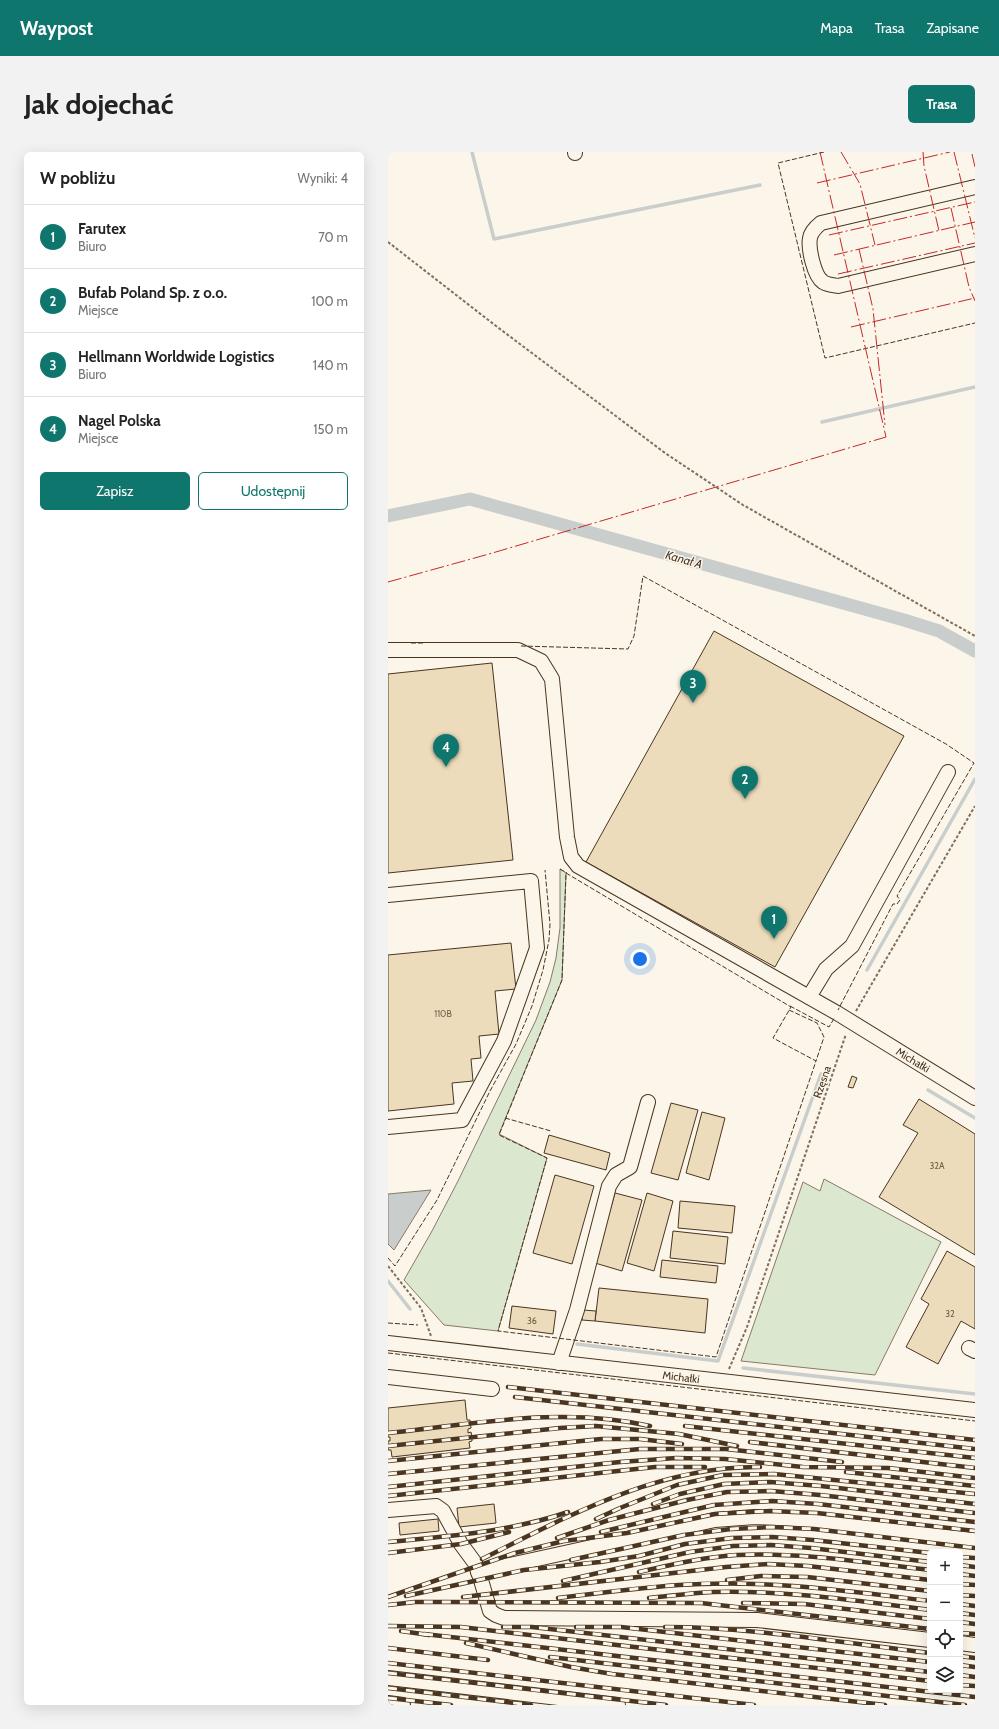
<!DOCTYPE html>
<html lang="pl">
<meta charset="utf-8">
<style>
body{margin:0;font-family:Cabin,sans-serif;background:#f2f2f2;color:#222}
.controls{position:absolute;right:12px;bottom:12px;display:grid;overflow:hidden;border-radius:6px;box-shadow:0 4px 16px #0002}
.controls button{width:36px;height:36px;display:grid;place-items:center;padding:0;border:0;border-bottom:1px solid #e0e0e0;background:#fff;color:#222;font:20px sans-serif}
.you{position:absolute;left:252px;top:807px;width:14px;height:14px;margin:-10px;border:3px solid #fff;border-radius:50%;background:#1a73e8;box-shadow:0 0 0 6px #1a73e833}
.badge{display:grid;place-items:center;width:26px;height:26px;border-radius:50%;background:#0f766e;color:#fff;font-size:13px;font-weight:700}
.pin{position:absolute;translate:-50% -33px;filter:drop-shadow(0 1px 2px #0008)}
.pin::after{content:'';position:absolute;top:21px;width:14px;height:12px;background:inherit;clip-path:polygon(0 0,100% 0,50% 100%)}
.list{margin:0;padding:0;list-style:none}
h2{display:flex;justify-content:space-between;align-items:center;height:52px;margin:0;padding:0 16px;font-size:17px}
h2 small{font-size:13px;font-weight:400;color:#767676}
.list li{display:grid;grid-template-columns:26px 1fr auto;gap:12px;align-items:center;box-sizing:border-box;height:64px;padding:0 16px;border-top:1px solid #e0e0e0}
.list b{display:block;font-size:15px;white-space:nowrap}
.list p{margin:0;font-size:13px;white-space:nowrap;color:#767676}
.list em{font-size:13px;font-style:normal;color:#767676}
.actions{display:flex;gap:8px;padding:12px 16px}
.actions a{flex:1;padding:9px 0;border:1px solid #0f766e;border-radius:6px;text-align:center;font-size:14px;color:#0f766e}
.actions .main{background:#0f766e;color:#fff}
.icon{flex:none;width:22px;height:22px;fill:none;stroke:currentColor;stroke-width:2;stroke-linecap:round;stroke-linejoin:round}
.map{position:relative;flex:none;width:587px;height:1553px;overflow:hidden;border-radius:6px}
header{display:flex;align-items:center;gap:24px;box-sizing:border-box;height:56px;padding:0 20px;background:#0f766e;color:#fff}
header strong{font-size:19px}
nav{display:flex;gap:22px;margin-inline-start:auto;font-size:14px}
.intro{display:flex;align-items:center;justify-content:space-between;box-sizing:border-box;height:96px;padding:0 24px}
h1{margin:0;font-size:28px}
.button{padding:10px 18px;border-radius:6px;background:#0f766e;color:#fff;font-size:14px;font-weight:700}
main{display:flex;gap:24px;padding:0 24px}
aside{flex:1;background:#fff;border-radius:6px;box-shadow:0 4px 16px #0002}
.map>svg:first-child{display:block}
.green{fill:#dce7d0;stroke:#887966}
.water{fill:#c9cecd;stroke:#887966}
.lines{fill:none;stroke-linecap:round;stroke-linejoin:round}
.stream{stroke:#c9cecd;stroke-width:3.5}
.canal{stroke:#c9cecd;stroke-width:13}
.building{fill:#ecdcbc;stroke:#4a3520}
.minor-casing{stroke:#4a3520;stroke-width:16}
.path{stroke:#7f6f5c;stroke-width:2;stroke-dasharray:3 2;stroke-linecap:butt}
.minor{stroke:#fbf6e9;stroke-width:14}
.rail-casing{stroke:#4a3520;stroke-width:4.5}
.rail{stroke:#fbf6e9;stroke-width:3;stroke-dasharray:9;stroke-linecap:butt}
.fence{stroke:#4a3520;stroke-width:1;stroke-dasharray:5 2;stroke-linecap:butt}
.power{stroke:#c62828;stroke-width:1;stroke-dasharray:14 3 2 3;stroke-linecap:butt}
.labels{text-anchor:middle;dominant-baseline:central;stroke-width:3;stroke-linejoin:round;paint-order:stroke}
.number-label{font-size:9px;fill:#725f47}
.street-label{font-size:11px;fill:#4a3520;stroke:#fbf6e9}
.water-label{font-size:12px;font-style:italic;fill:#4a3520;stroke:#fbf6e9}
</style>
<header>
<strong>Waypost</strong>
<nav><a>Mapa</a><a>Trasa</a><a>Zapisane</a></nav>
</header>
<div class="intro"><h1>Jak dojechać</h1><a class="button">Trasa</a></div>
<main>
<aside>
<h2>W pobliżu<small>Wyniki: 4</small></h2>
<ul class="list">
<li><span class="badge">1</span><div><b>Farutex</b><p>Biuro</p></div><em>70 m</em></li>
<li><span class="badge">2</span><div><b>Bufab Poland Sp. z o.o.</b><p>Miejsce</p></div><em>100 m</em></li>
<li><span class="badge">3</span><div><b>Hellmann Worldwide Logistics</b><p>Biuro</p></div><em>140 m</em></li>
<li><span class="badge">4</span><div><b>Nagel Polska</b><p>Miejsce</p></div><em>150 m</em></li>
</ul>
<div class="actions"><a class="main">Zapisz</a><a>Udostępnij</a></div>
</aside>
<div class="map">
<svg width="587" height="1553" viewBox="0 0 587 1553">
<rect width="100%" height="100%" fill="#fbf6e9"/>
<g class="green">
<path d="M172,717L178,721L174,828L111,982L159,1006L110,1179L56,1173L16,1128L44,1079L70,1029L148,868L162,830L168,806L172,776Z"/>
<path d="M436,1027L553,1090L487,1223L353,1209L415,1030L432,1039Z"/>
</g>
<path class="water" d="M43,1038L6,1098L0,1092V1042Z"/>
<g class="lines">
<g class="stream">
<path d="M84,0L106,87L372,33"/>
<path d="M434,270L587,235"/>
<path d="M479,818L587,627"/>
<path d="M540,938L587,966"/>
<path d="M0,1129L22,1157"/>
<path d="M189,1192L330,1209L433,922"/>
<path d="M355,1216L587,1242"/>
</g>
<path class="canal" d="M0,364L82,347L516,468L551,479L587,499"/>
</g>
<g class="building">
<path d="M326,479L516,584L387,815L198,710Z"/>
<path d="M104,511L125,708L0,721V522Z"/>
<path d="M123,791L128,837L107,839L111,882L91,884L93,906L83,907L85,929L64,931L66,952L0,959V803Z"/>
<path d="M464,924L469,926L465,936L460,935Z"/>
<path d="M531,947L587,982V1103L491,1045L530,981L515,973Z"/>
<path d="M283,951L310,958L290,1028L263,1021Z"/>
<path d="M314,960L337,966L321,1028L298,1021Z"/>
<path d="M161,983L222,1001L218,1018L156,1001Z"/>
<path d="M167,1023L206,1034L184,1112L145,1101Z"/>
<path d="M227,1041L254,1048L234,1119L207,1111Z"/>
<path d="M259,1041L285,1049L266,1119L239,1111Z"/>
<path d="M292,1049L347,1054L344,1081L290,1076Z"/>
<path d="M285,1079L340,1085L337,1112L282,1106Z"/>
<path d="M559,1099L587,1115V1177L573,1169L550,1212L518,1195L541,1152L533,1147Z"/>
<path d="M274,1108L330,1114L328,1131L272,1125Z"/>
<path d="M211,1136L320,1147L317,1181L207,1169Z"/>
<path d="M124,1154L168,1159L165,1182L121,1176Z"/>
<path d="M195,1158L208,1159L207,1169L194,1168Z"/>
<path d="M77,1248L79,1268H82L83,1276L80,1277V1281L83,1280L84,1285V1289L81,1290L82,1296L4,1305L3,1298H0V1289H2V1285H0V1256Z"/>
<path d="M106,1352L108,1371L71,1375L69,1356Z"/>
<path d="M50,1367L51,1379L12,1383L11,1371Z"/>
</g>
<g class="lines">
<g class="minor-casing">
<g id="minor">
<path d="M187,0V1"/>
<path d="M587,35L433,71C428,75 423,80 422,86C420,96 426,124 435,130C440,133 445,133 450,134L587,102"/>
<path d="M0,498H130L153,509L164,527L179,685L183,705L190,714L449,861L587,946"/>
<path d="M0,743L143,729L149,796L116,889L74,968L0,975"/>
<path d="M421,845L438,817L464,794L560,620"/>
<path d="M0,1191L587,1258"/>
<path d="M581,1196L587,1199"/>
<path d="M171,1211L189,1158L221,1034L228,1023L242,1015L260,950"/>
<path d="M0,1225L104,1237"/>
<path d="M0,1358L48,1354L55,1359L73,1392L87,1411L93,1428L102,1459L108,1463L116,1466L369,1468L542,1488"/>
<path d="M90,1420L327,1368L367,1365L406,1367L587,1388"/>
<path d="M572,1491L587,1493"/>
<path d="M0,1526L230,1553"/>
<path d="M0,1551L15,1553"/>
</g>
</g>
<g class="path">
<path d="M0,90L108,174L277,301L355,353L587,484"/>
<path d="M468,859L587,654"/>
<path d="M0,1114L33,1156L43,1184"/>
<path d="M341,1217L359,1175L458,882"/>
</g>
<use href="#minor" class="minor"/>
<g class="rail-casing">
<g id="rail">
<path d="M120,1235L587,1288"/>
<path d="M127,1245L587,1297"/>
<path d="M297,1274L587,1306"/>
<path d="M0,1281C87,1272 175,1254 262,1274"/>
<path d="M362,1290L587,1316"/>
<path d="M0,1294L172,1276L208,1274L291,1282L349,1294"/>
<path d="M0,1309L213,1287H252L294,1292"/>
<path d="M458,1320L587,1334"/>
<path d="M0,1322L252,1297H338L454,1310"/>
<path d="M0,1335L232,1310L288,1306L337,1307L415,1315L500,1316L587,1326"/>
<path d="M0,1344L239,1318L267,1315H317"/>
<path d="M265,1352L292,1342L336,1332L382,1330L433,1334L587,1352"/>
<path d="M208,1367L232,1356L289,1333L335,1323L386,1322L587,1342"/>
<path d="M213,1380L326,1353L384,1349L430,1352L587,1370"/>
<path d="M169,1386L221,1368L299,1348L339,1340L383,1339L432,1343L587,1361"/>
<path d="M0,1390C60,1384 122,1380 180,1360"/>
<path d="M0,1401L73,1392L121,1380"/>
<path d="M572,1405L587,1406"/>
<path d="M94,1407C182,1363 271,1314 372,1315"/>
<path d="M183,1408L296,1383L343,1377L384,1375L426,1377L587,1396"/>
<path d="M572,1413L587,1415"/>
<path d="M251,1420C283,1413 316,1405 349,1403C413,1400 478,1411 542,1418"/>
<path d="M572,1422L587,1424"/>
<path d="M339,1428L373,1424L419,1425L542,1439"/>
<path d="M175,1429L302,1400L345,1394L383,1393L423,1396L542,1410"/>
<path d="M572,1432L587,1433"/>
<path d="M572,1443L587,1444"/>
<path d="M18,1444L136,1418L212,1410L251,1404L297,1392L344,1386L384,1385L425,1388L542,1401"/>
<path d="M0,1445L127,1401L176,1389L239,1381L327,1362L382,1359L429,1361L587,1379"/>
<path d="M75,1445L338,1415L380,1412L420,1414L542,1428"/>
<path d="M170,1446C210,1441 250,1436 291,1433C375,1427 459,1439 542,1449"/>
<path d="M261,1446C282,1444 303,1441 325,1440C397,1438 470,1449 542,1458"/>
<path d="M355,1451L416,1452L542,1467"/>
<path d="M572,1452L587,1454"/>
<path d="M0,1453L27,1450H57L313,1451L542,1477"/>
<path d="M572,1461L587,1463"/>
<path d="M572,1470L587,1472"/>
<path d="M0,1474L73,1475L542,1529"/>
<path d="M115,1475H144L542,1520"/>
<path d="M188,1475H233L542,1510"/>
<path d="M277,1475C365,1475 455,1491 542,1501"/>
<path d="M13,1479L41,1483"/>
<path d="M572,1481L587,1482"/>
<path d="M36,1482L587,1545"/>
<path d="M78,1491L183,1515L224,1522L497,1553"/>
<path d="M0,1496L100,1508"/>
<path d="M572,1504L587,1506"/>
<path d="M162,1505L577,1553"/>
<path d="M0,1511L366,1553"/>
<path d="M572,1513L587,1515"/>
<path d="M0,1521L278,1553"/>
<path d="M572,1523L587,1525"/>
<path d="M572,1533L587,1534"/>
<path d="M0,1536L143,1553"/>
<path d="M0,1546L63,1553"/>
</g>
</g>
<use href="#rail" class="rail"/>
<g class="fence">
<path d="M436,0L390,11L437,206L587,171"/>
<path d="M23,491H37"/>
<path d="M133,494L240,497L246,484L255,424L558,592L586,611L509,744L512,748L509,752H505L450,858"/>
<path d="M172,717L179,721"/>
<path d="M178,721L403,855L385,886L428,909L328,1205L110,1179L159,1006L111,983L174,828Z"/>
<path d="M402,854L441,875L447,865"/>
<path d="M401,858L429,871L436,885L428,909"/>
<path d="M117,966L163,979"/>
<path d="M0,1106L7,1114L49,1048L102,939L128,892L144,854L155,818L161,788L162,772L157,718"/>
<path d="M0,1171L30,1173"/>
<path d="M0,1201L587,1269"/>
</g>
<g class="power">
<path d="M432,0L498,285"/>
<path d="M453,0L472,32L487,93"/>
<path d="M535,0L536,14L551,79"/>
<path d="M566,0L587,86"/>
<path d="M584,2L587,15"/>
<path d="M429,31L562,0"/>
<path d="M563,56L581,135L587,149"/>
<path d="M441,83L587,50"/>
<path d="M471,97L485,157L497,273"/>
<path d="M446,103L587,70"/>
<path d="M450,122L587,91"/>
<path d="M463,175L587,146"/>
<path d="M0,430L101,402L498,285"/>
</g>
</g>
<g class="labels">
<g class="number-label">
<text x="55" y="861">110B</text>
<text x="549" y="1013">32A</text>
<text x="562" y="1161">32</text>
<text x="144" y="1168">36</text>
</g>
<g class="street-label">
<text transform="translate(525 908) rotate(31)">Michałki</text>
<text transform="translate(434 930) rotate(-71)">Rzęsna</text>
<text transform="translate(293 1225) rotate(7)">Michałki</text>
</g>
<g class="water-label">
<text transform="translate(296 407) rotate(16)">Kanał A</text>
</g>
</g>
</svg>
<div class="controls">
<button>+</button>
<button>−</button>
<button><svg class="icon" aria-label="locate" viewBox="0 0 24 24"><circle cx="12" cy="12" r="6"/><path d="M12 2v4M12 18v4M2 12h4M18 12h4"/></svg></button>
<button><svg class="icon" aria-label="layers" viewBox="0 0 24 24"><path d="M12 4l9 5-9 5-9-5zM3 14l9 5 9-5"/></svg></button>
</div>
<div class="you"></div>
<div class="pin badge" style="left:386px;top:787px">1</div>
<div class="pin badge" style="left:357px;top:647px">2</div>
<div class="pin badge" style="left:305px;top:551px">3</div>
<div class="pin badge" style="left:58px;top:615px">4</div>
</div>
</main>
